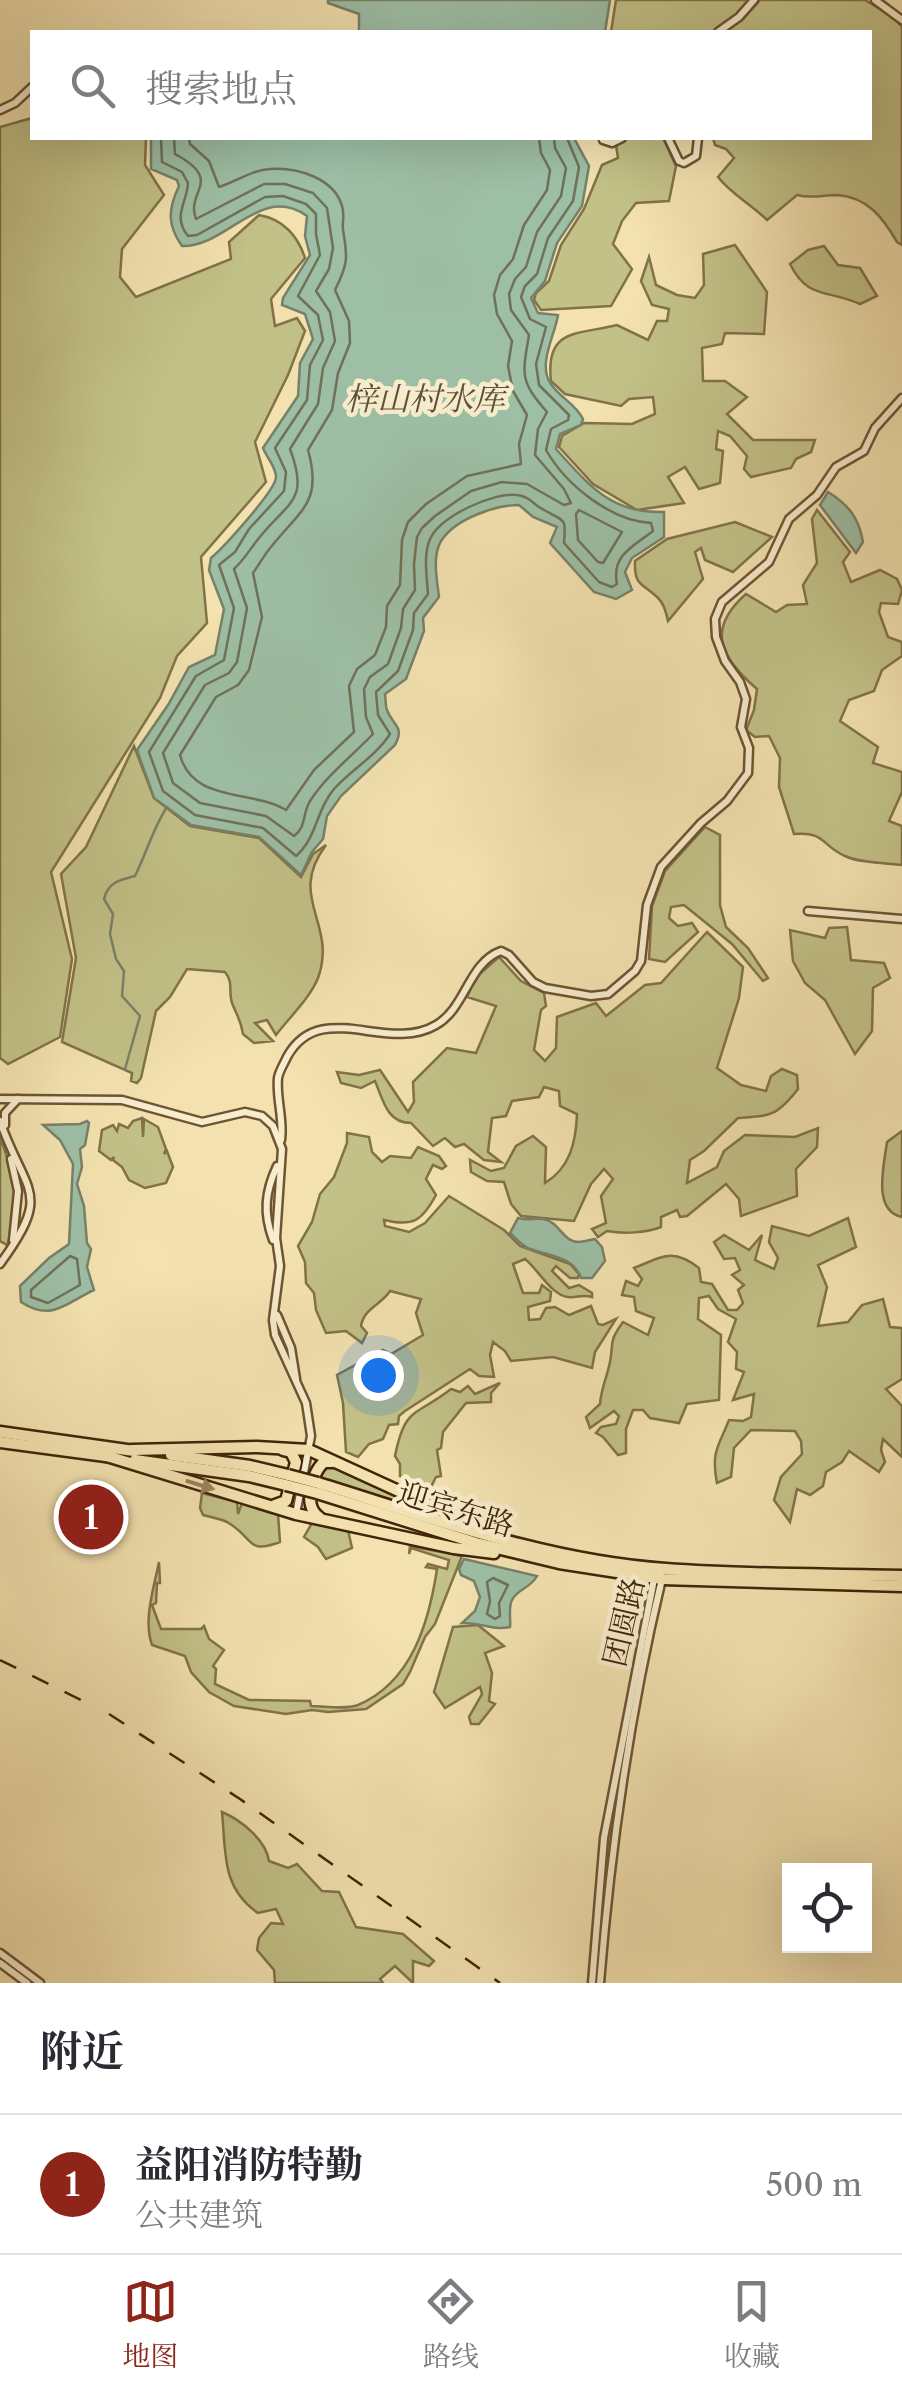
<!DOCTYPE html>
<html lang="zh">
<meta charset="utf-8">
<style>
body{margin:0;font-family:"Libre Caslon Text","Noto Serif SC",serif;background:#f7f7f7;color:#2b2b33}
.controls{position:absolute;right:30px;bottom:30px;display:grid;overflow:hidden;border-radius:0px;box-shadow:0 10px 40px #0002}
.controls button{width:90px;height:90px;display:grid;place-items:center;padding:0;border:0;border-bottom:2px solid #e1e1e2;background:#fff;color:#2b2b33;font:50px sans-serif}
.you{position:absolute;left:378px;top:1375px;width:35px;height:35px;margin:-25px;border:8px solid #fff;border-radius:50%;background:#1a73e8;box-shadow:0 0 0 15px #1a73e833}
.badge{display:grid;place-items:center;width:65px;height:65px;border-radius:50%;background:#8f2418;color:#fff;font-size:32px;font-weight:700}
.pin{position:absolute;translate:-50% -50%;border:5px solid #fff;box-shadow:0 2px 10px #0006}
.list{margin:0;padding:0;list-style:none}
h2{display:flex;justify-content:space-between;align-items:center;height:130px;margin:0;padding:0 40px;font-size:42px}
h2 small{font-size:32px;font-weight:400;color:#7c7c81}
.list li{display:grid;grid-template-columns:65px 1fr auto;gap:30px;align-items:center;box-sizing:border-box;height:140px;padding:0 40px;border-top:2px solid #e1e1e2}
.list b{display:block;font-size:38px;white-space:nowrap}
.list p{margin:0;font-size:32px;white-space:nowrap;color:#7c7c81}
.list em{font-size:32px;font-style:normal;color:#7c7c81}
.icon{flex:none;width:55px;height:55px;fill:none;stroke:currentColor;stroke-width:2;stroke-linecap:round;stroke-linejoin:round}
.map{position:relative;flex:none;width:902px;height:1983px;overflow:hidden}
.search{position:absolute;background:#fff;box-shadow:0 10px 40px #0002;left:30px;right:30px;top:30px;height:110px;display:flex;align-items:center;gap:25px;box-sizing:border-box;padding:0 35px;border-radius:0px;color:#7c7c81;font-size:38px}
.sheet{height:270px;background:#fff}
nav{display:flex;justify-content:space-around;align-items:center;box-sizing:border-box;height:140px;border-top:2px solid #e1e1e2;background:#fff;font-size:28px;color:#7c7c81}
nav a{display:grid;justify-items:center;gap:5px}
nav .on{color:#8f2418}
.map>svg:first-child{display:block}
.green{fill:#c2c187;stroke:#827248;stroke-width:2.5}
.water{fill:#9dbfa6;stroke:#788167;stroke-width:2.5}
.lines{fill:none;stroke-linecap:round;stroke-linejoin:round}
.shore{stroke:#6f7258;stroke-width:2.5}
.stream{stroke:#788167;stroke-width:2.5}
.minor-casing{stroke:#6e5433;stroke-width:11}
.highway-casing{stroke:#412409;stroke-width:15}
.minor{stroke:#f7eccc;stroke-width:6}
.highway{stroke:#f3e2b0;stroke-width:10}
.rail{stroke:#412409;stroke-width:2.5;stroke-dasharray:18 18;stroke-linecap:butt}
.highway-bridge-casing{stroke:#412409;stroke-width:15;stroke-linecap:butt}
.highway-bridge{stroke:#f3e2b0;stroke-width:10}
.oneway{fill:#9a835c}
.labels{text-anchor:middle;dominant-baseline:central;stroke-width:9;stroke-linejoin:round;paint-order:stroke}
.street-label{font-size:30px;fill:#412409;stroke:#f7eccc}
.water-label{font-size:32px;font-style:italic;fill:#5d5238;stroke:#f7eccc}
</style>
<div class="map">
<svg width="902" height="1983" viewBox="0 0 902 1983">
<rect width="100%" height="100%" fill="#f3e2b0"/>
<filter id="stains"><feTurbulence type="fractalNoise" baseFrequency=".002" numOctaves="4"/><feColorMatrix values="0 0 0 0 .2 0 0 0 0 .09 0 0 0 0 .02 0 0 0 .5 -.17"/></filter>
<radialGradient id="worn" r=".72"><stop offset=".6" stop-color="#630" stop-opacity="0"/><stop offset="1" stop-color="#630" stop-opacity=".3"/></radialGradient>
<g class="green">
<path d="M616,0H750L738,16L714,32H611Z"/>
<path d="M760,0H865L893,17L902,27V245L897,242C883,218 868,197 837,195C822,195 812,199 797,195L767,220C751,204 731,194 718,177L734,158L726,149L715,145L713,138H870V32H724L743,19Z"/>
<path d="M32,118V138H146L145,165L164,195L122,249L120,277L136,297L231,259L229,242L259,215C283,219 298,236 305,258L271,299L275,326L297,318L305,331L288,375L255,442L266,482L201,557L207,623L177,656L160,698L51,872L72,959L60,1037L8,1064L0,1058V127Z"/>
<path d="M625,138H663L676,166L669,201L636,203L622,221L613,244L632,269L611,306L541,310L534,300L536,293L549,281L561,245L584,209L602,165L618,158L616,145Z"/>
<path d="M735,245L767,292L764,334L725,333L722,344L702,348L703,381H725L747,397L727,414L753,440H815L811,452L796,459L791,468L751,477L744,469L747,456L730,436L718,431L716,449L723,451L720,483L699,489L685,467L668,477L684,503L637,510L593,484L559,447L562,436L584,423L632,424L655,414L653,397L629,399L621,406L565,394L551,381C545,328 577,335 617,325L648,340L657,321H667L669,309L652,305L641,281L649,257L656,285L677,295L695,298L704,285L703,254Z"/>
<path d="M824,246L838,265L860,268L877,296L860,304C827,289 808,300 790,264L808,250Z"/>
<path d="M817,510L850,552L843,562L851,582L880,570L897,579L902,590L898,604L881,603L879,612L888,637L902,642V656L882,670L874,691L849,700L840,721L878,747L873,763L902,772V792L889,821L902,826V865C885,863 860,863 845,856C822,846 825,831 794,834L779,787L780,758L769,736L755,737L746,730L754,710L757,689C721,658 705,630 746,594L776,612L787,605L807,604L803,585L817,563L812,519Z"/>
<path d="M735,522L772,537L733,572L705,560L701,548L695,552L703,579L668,621C666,613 664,603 657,597C642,583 634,586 635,561L667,539Z"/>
<path d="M134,746L154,798L190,826L259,838L301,877L313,854L326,845C286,898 338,923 318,978C310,998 289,1018 276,1035L267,1020L255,1023L273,1041L254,1043L243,1034C241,1020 237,1016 232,1003C228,991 234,983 225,972L187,969L170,997L156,1011L141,1078L137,1083L131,1081L132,1073L62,1042L76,958L61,874L86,847Z"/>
<path d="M705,827L720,835V905L726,927L748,948L768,978L763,981L732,944L684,905L671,907L669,918L678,926L692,923L698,932L665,962L649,959L652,906L665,871Z"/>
<path d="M847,927L851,960L884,963L890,978L873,988L872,1031L855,1054L825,1000L805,983L793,961L790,930L825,938L829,928Z"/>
<path d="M707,932L743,967L739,998L717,1068L741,1085L766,1091L771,1076L782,1069L797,1075L798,1089C777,1116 771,1116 738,1118L704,1151L690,1160L687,1183L717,1167L724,1151L745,1135L795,1137L818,1128L817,1147L796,1169L797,1196L741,1216L739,1199L726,1184L687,1216L680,1217L677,1210L661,1217V1227C646,1233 624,1234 607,1231L598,1237L592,1229L606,1223L601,1196L613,1179L604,1169L591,1184L574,1221L521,1216L511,1204L504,1182L487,1181L471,1172L470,1160L491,1171L504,1168L516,1146L533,1136L546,1147L545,1183C570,1168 576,1142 577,1114L560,1106L559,1091L544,1087L539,1097L512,1101L506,1116L492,1118L488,1152L501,1162L484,1160L464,1144L455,1147L445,1138L433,1146L411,1123C387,1123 383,1100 375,1081L361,1088L341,1083L337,1072L359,1075L380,1070L408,1112L414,1102L413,1082L447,1048L476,1053L496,1006L467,997L476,977L499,957L521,981L544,993L546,1006L541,1010L534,1050L545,1061L556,1048L557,1017L596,1003L606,1016L645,985L661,983Z"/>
<path d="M142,1118L143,1137L144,1119L158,1127L166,1149L164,1154L167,1151L173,1167L166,1183L145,1188L129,1180L122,1167L113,1160L114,1157L111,1160L99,1151L102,1130L113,1125L117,1131L119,1124L128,1128L133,1121Z"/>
<path d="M902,1131V1217C872,1211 884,1165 887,1142Z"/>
<path d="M347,1133L369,1137L372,1152L382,1162L390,1156L411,1158L418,1147L439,1156L446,1166L442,1169L433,1165L426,1179L436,1195C422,1221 413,1227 384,1220L385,1226L409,1232L425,1223L449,1196L504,1230L520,1246L570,1264L579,1274L578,1278H570L556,1266L552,1271L569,1288L579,1285L592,1293V1297C582,1294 577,1298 568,1297C552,1296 537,1268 525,1259L513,1264L523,1293H539L542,1285L551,1292L550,1301L528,1307L529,1320L540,1319L546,1308L555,1307L569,1315L591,1306L598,1324L603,1325L616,1319L595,1352L592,1368L553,1357L511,1361L505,1351L493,1342L490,1355L494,1377L479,1376L470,1369L405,1411L399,1416L398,1424L389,1425L383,1439L369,1444L358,1457L346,1452L343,1403L337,1375L383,1350L391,1354L423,1335L416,1313L421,1299L390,1291C381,1305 364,1308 361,1326L367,1333L362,1343L346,1331L326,1333L316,1310L314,1293L306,1283L305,1262L298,1246L312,1222L320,1194L334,1177L347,1143Z"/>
<path d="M0,1137C13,1170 22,1211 7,1245L0,1241Z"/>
<path d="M848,1218L856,1247L818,1265L827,1287L818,1326L848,1322L862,1305L883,1299L890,1327L902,1328V1379L886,1389L902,1406V1457L883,1439L881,1450L885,1462L879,1472L849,1451L842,1462L826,1472L823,1486L810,1495L797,1489L790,1522L774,1500L781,1477L802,1454L801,1441L795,1431L751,1430L734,1448L731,1477L717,1483C711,1451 718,1448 729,1420L743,1421L751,1417L754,1394L733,1400L744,1372L736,1369L737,1352L728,1342L736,1319L718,1309L709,1296L699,1298L698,1319L721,1335L719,1400L687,1404L679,1423L650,1418L643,1410H633L626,1429V1453L618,1455L603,1437L596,1433L601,1427L616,1424L619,1416L614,1411L590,1428L586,1417L600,1404C601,1389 607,1377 610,1362C614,1341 608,1343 623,1322L648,1335L654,1318L636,1311L634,1297L622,1295L626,1281L638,1286L642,1279L634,1268C662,1257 672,1247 699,1268L701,1282L712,1284L728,1310H737L743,1303L738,1290L744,1285L732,1275L740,1270L735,1258L724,1259L714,1242L724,1235L749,1250L762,1235L755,1260L774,1269L778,1258L769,1242L772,1226L809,1236Z"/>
<path d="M500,1383L491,1393V1402L466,1403L443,1432L441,1448L437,1450L441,1476L436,1477L431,1487L400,1476V1464L395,1456C405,1406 415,1417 451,1389L460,1392L468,1386L475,1394Z"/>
<path d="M327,1462L447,1517L316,1478Z"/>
<path d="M202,1493L237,1502L238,1514L242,1503L278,1514L280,1542C246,1555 255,1538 227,1522C220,1519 210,1517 203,1515L200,1508Z"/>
<path d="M312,1523L348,1530L352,1548L326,1559L318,1547L304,1537Z"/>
<path d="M410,1546L462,1556L435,1624L425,1637L410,1672L403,1684L366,1709L328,1712L312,1710L286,1714L234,1706L209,1692L191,1672L185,1656L152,1645C143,1620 154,1587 159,1562L160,1583H157L156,1603L152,1605L161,1629H201L204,1626L209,1639L224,1650L213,1666L216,1669L215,1684L249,1700L310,1701L311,1706C325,1706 345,1710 358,1705C412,1682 429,1622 437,1569L426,1567L428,1564L447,1569L449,1560L411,1548L409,1554Z"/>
<path d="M478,1625L504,1646L485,1653L492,1673L489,1701L495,1704L479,1724H471L469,1717L482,1694L480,1687L445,1708L434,1692L453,1627Z"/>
<path d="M222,1812C241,1820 266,1840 269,1861L288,1868L297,1864L322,1891L339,1892L356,1927L403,1934L434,1961L429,1966L413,1961V1983L395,1966L380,1979L383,1983H275L274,1970L257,1950L259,1938L271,1923L283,1924L276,1909L258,1913C221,1888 226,1852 222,1812Z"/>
</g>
<g class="water">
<path d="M328,0H610L605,32H359V14L328,3Z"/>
<path d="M151,138H574L589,166L582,206L557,243L545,281L531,298L538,313L558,315C555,335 537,365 551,384C560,398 575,403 583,419L581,425L560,434L556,449C589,485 611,514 664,512V537L632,558L625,572L632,590L616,599L594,592L550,543L557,527L533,517L519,505C495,505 455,519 441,541C432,556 437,580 439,597L423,618L424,631L406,679L385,694C386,699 385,705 387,710C393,726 405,726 395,745L341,796L327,816L323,839L312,852L301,875L259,837L191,825L154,798L137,750L168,705L189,667L215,655L224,609L209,570L211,558C223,548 276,490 276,477C276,467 267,458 263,448L298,396L300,363L313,339L305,314L282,305L283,298L310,255L305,236L307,216C260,183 228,247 182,246C167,225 168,209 179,186L177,180L151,169Z"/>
<path d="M828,492C849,505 859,518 863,542L856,553L820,505Z"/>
<path d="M87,1121L89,1123L85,1145L80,1149L82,1167L77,1184L84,1206L87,1243L91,1249L87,1267L94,1290C64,1304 52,1322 21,1302L20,1286L49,1258L69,1244L73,1164L60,1140L43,1125L80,1124Z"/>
<path d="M518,1218C528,1221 534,1218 543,1219C559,1221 562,1241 578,1242C584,1242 589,1240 595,1239L602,1247L605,1261L592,1278H581C573,1256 550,1256 530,1249C522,1246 517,1239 510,1233Z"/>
<path d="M464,1559L537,1576C530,1589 518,1588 512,1600C508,1608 511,1618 510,1627C492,1631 480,1622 462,1623L475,1611L480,1597L474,1581L461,1575L459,1569Z"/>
</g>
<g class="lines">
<g class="shore">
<path d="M161,138L162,162L182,172L188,183C187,203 172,216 188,236L197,235L265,197L283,196L306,204L316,214V234L320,255L298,296L318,315L323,340L310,365L307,400L275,448L286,472L284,491L249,529L235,552L219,565L234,608L224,660L196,676L149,752L163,791L195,815L263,828L296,856C317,838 316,810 334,789C351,770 376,756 390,734L378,715L376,692L398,671L413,630L414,613L428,594C427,577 423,555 430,539C441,516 493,492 517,495C529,496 534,505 544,510C566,522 566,518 564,543L599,582L612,587L617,584C611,555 634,546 653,531L651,523C611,521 566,485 546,450L551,429L568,420L569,415L539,385L536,364L546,327L530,319L521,297L525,286L537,274L548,238L573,201L579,167L567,138"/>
<path d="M174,138L175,154C225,181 185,191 196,219L264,184H285L313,193L327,208L333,248L329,269L316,291L330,312L335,341L323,368L318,404L290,449C310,502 288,501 259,538C250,549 244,560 234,569L247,608L237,662L229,673L205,685L163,753L173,783L200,803L266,816L294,836C307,826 302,814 310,801C327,775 352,756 373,734L366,717L364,689L370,677L388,664L401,628L403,609L415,590L414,564L417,537L422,528L435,516L471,491L502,482L527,484L564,505L571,503L564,489L535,455L538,429L547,412C520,381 522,376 529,335L511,310L509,294L515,279L526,267L537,232L561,196L566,168L555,148L554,138"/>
<path d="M189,138L190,144L209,161L219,187C236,182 251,170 270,169C297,167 334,178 342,206C345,215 342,222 343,230C348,258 348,264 335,290L349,321L350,343L338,373L332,410L308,450C323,503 300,510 271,547C264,555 259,565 253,573L262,617L249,670L238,685L216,697L180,755C193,803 250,789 286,810L314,770L354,732L349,686L357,669L375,655L386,627L387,606L400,585L402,540L408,522L426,504L467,476L521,464L519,444L527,415L513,391L508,366L512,341L497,314L494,295L500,275L513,259L524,225L547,190L550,170L541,153L539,138"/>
<path d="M579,510L622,532L603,563L598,562L578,540L576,514Z"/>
<path d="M70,1256L77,1259L80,1285L48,1303L31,1297V1290Z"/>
<path d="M493,1578L508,1585L499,1603L500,1616L495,1619L487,1614L490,1601L487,1582Z"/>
</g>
<path class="stream" d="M125,1069L140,1016L122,996L124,971L116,959L110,934L113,914L104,899C108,882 120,880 135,876C147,852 153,828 167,807"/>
<g class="minor-casing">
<g id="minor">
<path d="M875,0L902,20"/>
<path d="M718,32L739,17L754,0"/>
<path d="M0,110L15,103L32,87"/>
<path d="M668,138L679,161L684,163L696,156L698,138"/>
<path d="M603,140L612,143L622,138"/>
<path d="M808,911L902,919"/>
<path d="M0,1099L122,1100L202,1122L245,1112L262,1116L273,1126L282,1149L276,1238L280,1266L273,1320L275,1335L306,1403L311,1436L296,1514"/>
<path d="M0,1121C26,1195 53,1191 0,1264"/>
<path d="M5,1125V1113L18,1099"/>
<path d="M281,1140C284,1119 276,1099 278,1078C279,1071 284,1064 287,1057C320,997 387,1054 436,1025C466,1008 468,963 501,951L509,955L533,982L545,988L591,996L608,994L635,971L641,961L647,905L661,867L701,823L727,801L748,773L749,748L741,727L746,699L740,682L725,661L716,637L715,619L722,602L769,562L789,519L817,495L836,467L864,451L875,428L902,398"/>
<path d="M11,1159L18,1191L13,1240"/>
<path d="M273,1240C263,1213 265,1192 277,1166"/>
<path d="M277,1315L291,1348L296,1379"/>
<path d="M0,1953L40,1983"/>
<path d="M0,1963L27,1983"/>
<path d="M592,1983L604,1838L654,1579"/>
<path d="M600,1983C611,1847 630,1712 662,1579L659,1569"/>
</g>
</g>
<g class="highway-casing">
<g id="highway">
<path d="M0,1432L134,1451"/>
<path d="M0,1442L113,1457"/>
<path d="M132,1450L257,1447L309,1450L475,1526"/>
<path d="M171,1455L250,1466L288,1475"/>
<path d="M107,1456L296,1514L454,1548L494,1553"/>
<path d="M135,1460L249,1476L286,1485"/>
<path d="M318,1483C432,1518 546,1561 666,1569C744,1575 823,1574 902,1576"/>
<path d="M317,1493L476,1543L559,1563L662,1579L902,1586"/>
<path d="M275,1505L286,1501L296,1462L291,1452L283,1450"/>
<path d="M319,1517C303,1507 311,1473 324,1462H332"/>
</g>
</g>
<use href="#minor" class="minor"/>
<use href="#highway" class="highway"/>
<g class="rail">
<path d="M0,1660L83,1701"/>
<path d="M109,1714L240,1799L500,1983"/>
</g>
<g class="highway-bridge-casing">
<g id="highway-bridge">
<path d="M288,1475L318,1483"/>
<path d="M286,1485L317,1493"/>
</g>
</g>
<use href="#highway-bridge" class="highway-bridge"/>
</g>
<defs><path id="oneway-solid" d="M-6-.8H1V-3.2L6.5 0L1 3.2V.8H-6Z" transform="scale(2.5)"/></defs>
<use class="oneway" href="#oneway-solid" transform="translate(200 1485) rotate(17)"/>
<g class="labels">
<g class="street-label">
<text transform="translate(456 1509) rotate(17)">迎宾东路</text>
<text transform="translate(624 1622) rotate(-77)">团圆路</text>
</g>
<g class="water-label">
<text x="425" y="398">梓山村水库</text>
</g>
</g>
<rect width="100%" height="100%" filter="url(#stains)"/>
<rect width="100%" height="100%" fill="url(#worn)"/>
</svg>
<div class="controls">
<button><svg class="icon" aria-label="locate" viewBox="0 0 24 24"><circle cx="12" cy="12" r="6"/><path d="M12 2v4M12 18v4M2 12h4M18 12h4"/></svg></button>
</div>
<div class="you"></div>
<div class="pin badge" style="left:91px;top:1517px">1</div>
<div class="search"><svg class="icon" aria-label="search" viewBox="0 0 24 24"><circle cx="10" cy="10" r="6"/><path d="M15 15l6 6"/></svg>搜索地点</div>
</div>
<section class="sheet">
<h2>附近<small></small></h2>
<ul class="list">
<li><span class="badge">1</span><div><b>益阳消防特勤</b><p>公共建筑</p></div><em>500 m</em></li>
</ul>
</section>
<nav>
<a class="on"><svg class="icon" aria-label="map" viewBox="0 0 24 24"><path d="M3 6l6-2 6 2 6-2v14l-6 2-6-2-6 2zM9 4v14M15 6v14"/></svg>地图</a>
<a><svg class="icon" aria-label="directions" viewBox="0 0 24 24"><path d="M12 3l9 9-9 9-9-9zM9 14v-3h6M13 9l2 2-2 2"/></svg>路线</a>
<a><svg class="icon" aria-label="saved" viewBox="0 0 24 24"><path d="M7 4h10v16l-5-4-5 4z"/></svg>收藏</a>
</nav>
